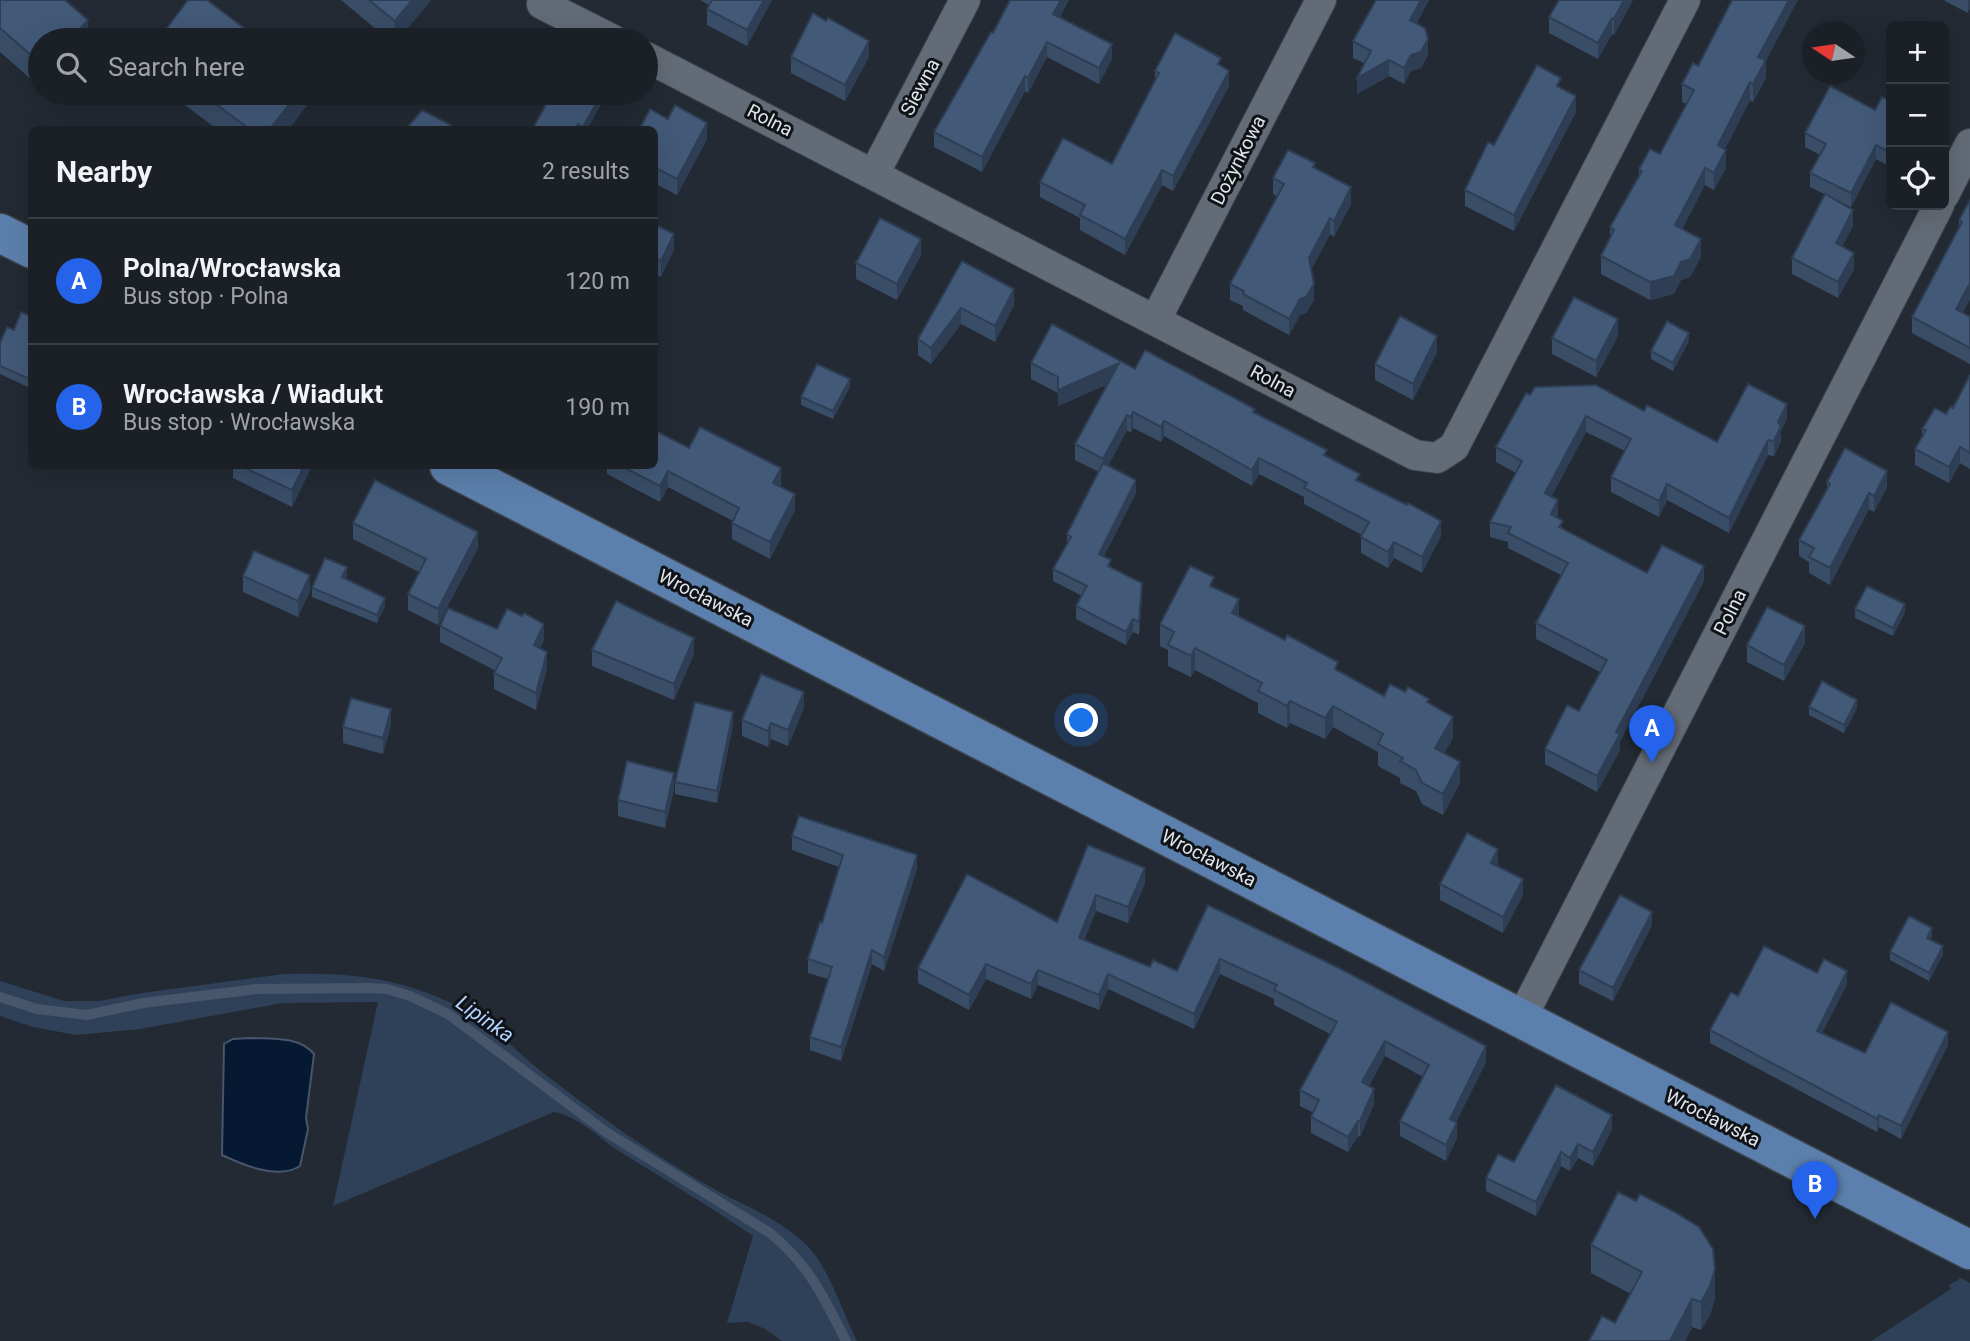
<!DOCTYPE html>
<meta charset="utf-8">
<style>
body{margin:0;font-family:Roboto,sans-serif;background:#23282e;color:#f1f3f6}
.controls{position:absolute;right:21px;top:21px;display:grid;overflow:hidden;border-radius:10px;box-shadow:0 7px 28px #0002}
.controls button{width:63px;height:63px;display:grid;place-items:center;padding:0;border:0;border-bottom:2px solid #383e43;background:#1a2026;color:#f1f3f6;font:35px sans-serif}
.compass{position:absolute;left:1802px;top:21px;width:63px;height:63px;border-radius:50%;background:#1a2026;box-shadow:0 7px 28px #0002;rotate:283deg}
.you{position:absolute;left:1082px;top:721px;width:24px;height:24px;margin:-18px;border:5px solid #fff;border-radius:50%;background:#1a73e8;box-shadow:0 0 0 10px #1a73e833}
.badge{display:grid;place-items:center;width:46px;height:46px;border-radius:50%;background:#2563eb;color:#fff;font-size:23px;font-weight:700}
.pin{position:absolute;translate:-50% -58px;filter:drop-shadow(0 2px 4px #0008)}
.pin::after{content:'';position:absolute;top:37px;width:24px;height:21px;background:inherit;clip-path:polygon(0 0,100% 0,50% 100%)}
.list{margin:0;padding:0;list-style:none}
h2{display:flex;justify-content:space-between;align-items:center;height:91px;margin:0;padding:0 28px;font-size:30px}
h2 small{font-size:23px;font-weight:400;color:#9fa3a7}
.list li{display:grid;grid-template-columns:46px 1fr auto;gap:21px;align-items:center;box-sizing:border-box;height:126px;padding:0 28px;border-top:2px solid #383e43}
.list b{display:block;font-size:26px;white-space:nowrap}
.list p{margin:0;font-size:23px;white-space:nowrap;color:#9fa3a7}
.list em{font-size:23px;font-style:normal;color:#9fa3a7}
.icon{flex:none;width:38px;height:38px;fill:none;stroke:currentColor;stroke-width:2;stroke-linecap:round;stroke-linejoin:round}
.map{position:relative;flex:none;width:1970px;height:1341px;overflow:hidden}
.search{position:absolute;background:#1a2026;box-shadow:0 7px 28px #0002;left:28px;top:28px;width:630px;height:77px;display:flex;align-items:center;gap:18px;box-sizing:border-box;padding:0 24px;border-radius:38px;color:#9fa3a7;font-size:26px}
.panel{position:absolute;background:#1a2026;box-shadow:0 7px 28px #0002;left:28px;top:126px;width:630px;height:343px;border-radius:10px}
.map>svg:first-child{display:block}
.green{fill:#2e4159}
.water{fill:#051933;stroke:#47566a;stroke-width:2}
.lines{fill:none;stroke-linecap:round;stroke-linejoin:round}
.stream{stroke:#47566a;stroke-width:10}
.minor-casing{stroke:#3f454d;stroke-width:32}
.primary-casing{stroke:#3f454d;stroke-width:41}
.minor{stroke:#636b76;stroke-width:30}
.primary{stroke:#5c80ad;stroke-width:38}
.wall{fill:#394d67}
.shaded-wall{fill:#2e3e54}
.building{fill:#425978;stroke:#2e3e54;stroke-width:2}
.labels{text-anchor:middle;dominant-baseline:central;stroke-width:6;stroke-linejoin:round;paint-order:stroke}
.street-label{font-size:19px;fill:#e0e5ec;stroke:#0f1216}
.water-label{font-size:21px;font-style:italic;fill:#b1d2fe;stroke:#0f1216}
</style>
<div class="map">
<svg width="1970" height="1341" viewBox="0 0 1970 1341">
<rect width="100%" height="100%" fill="#232a33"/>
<g class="green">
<path d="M284,974C346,973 392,976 449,1002C486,1018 512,1048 542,1072C600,1117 663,1162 727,1196C757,1211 795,1228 815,1255C833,1280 843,1313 857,1341H782L765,1329L748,1322L727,1323L753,1236C709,1206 664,1179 619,1151C597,1137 580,1117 554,1112L333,1206L378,1002L282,1003L140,1029L76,1035L33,1027L0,1016V981L64,1001H99L142,993Z"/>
<path d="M1961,1278L1970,1283V1341H1871L1951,1289L1949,1285Z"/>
</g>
<path class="water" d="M250,1038C271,1039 299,1036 314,1054L306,1118L308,1129L300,1166C278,1180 243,1165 222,1155L224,1044L233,1039Z"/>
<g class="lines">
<path class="stream" d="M0,997L37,1009L87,1015L143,1003L257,989L368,988L387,989L410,996L448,1014L606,1132L770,1233C810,1266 823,1296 846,1341"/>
<g class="minor-casing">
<g id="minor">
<path d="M542,4L613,40"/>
<path d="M646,57L1415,455L1437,458L1454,447L1685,0"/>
<path d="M874,174L965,0"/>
<path d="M1944,195L1970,144"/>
<path d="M1156,319L1321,0"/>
<path d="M1521,1019L1939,205"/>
</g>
</g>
<g class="primary-casing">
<g id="primary">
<path d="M0,233L32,249"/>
<path d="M449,466L1970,1250"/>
</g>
</g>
<use href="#minor" class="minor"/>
<use href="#primary" class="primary"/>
</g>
<g class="wall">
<path d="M0,0L88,40H40V87L0,52Z"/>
<path d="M341,0H431L398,40H389Z"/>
<path d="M700,0H772L747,46L707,25V9L709,5Z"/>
<path d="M1069,0L1060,17L1112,59L1099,84L1047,57L1028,93L1025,91L982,172L934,147V132L993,33Z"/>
<path d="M1376,0H1429L1416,24L1428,55L1421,68L1411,71L1404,84L1389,76L1357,94L1364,63L1353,58V41Z"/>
<path d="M1559,0H1633L1614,35L1612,34L1598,59L1549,33V17Z"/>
<path d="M1945,0H1970L1968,13L1945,1Z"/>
<path d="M791,57H869L845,101L791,73Z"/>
<path d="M1766,61V78L1753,102L1750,100L1725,149L1726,168L1714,190L1705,185L1682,229L1701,257L1690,277L1681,280L1674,294L1650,300L1601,274V256L1610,240V227L1639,176V169L1660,154L1687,104L1682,102V84L1698,66Z"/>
<path d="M1221,66L1229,86L1173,191L1162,185L1125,255L1080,230V218L1040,197V182L1112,164L1155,82V71Z"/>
<path d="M1561,88L1576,112L1514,231L1465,206V190L1494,145Z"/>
<path d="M169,93H310V101L288,130H218Z"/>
<path d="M552,93L587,130H532Z"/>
<path d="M1891,102V167L1876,159L1851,207L1810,187V173L1820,155L1805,147V133L1875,110Z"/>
<path d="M654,130L707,139L677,195L654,183Z"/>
<path d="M1315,168L1351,204L1334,237L1330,234L1311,270L1314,300L1306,313L1300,315L1289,335L1243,310V306L1230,300V284L1278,197L1273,194V178Z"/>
<path d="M1970,200L1963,313L1970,317V364L1912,333V317L1959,227V220Z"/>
<path d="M654,224L674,250L661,277L654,274Z"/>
<path d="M1853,226L1842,246L1854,269L1838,298L1792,274V258Z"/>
<path d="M921,255L897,300L856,279V263Z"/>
<path d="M962,261L1014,305L995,342L961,324L931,364L918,355V339Z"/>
<path d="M32,317V389L0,374V343L14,330Z"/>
<path d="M1618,336L1596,377L1552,354V338Z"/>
<path d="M1689,341L1673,371L1651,359V351Z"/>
<path d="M1437,352L1413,400L1375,380V364Z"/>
<path d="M1031,363L1135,369L1255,413L1327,456L1360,482L1441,536L1422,573L1394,558L1388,568L1361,553V537L1362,535L1304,504V497L1259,474L1252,486L1164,436L1161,442L1133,428L1131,433L1127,430L1108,466L1136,493L1104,556L1111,567L1142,596L1139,635L1133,632L1126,645L1076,619V606L1082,596L1053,581V569L1067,544V534L1099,472L1075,460V444L1108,384L1058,406V393L1031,379Z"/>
<path d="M1970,375V469L1960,463L1949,483L1915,465V449L1922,436V429L1946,414L1953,408Z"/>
<path d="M850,387L833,419L801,405V397Z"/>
<path d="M1530,395L1644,411L1717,442L1787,419L1781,431V441L1774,456L1768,455L1729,533L1667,500L1659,517L1611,492V477L1625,451L1586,432L1551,497L1558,516L1557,517L1563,529L1647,573L1704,581L1620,741V750L1597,792L1545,764V749L1579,711L1600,672L1536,639V623L1561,575L1508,548V542L1490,537V522L1516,473L1496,462V447Z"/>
<path d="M689,448L781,484L780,486L795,510L770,559L732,539V523L733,521L668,487L660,502L607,474V466H654Z"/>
<path d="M233,466H312L292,507L233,478Z"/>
<path d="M1827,482L1887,487L1874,512L1869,509L1830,585L1809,573V562L1799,556V540L1827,489Z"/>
<path d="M353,523L478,548L438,625L408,610V594L419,572L353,539Z"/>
<path d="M347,575L345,578L385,606L377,623L312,597V588Z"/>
<path d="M243,576L310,591L298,617L243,592Z"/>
<path d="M1214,587L1239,617L1384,696L1405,692L1429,703L1453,738L1444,753L1460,783L1443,815L1422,804L1416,791L1400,783V778L1378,766V752L1333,727L1325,739L1290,723L1287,728L1258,713V703L1195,670L1191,677L1168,666V650L1160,646V624Z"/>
<path d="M1855,609L1905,612L1893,636L1855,618Z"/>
<path d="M440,626L497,629L544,640L540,648L547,668L536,710L494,689V673L496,671L440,642Z"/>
<path d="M1805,643L1784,681L1747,662V645Z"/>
<path d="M592,650L694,654L674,700L592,666Z"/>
<path d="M1809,707L1857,708L1844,733L1809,715Z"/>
<path d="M804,708L788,746L771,739L768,747L742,736V720Z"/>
<path d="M391,725L383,754L343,743V727Z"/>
<path d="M733,725L717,803L675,794V782Z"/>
<path d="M674,789L665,828L618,816V800Z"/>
<path d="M792,836L917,869L884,971L872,964L841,1061L810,1050V1037L828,979L808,973V959L822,923L839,867L792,850Z"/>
<path d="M1088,845L1145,883L1128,923L1096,911L1084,940L1150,967L1177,971L1208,905L1486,1062L1456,1122L1457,1138L1446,1161L1400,1136V1121L1423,1077L1385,1056L1369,1086L1374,1104L1360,1137L1358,1136L1348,1152L1311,1133V1117L1314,1113L1300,1106V1090L1330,1034L1274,1005V999L1220,974L1194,1029L1108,989L1099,1010L1038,985L1031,999L986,979L969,1010L918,983V968L1057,922Z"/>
<path d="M1498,865V866L1523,895L1503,933L1440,900V884Z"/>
<path d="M1652,925L1613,1001L1579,984V970Z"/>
<path d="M1932,936L1930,939L1943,954L1929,981L1890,960V952Z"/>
<path d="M1817,973L1847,984L1822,1033L1865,1053L1948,1045L1901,1139L1879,1127L1877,1132L1710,1043V1030L1738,996Z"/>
<path d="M1612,1129L1593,1166L1578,1158L1570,1171L1561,1166L1536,1216L1486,1191V1178L1514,1162Z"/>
<path d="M1591,1245L1715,1298L1710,1315L1701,1330L1692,1327L1685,1341H1589L1615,1323L1631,1294L1591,1273Z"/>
</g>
<g class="shaded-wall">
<path d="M412,0H431L398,40H395V21Z"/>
<path d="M764,0H772L747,46V30Z"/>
<path d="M1061,0H1069L1053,29V14Z"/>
<path d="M1421,0H1429L1410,36V20Z"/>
<path d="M1624,0H1633L1614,35V19Z"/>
<path d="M1789,0H1798L1766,61V78L1753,102V84L1758,57Z"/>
<path d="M1968,0H1970V9L1968,13Z"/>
<path d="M1612,18V34L1598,59V43Z"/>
<path d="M88,20V40H70Z"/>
<path d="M1428,39V55L1421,68L1411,71L1404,84V68L1411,55Z"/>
<path d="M869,41V57L845,101V85Z"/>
<path d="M1047,42V57L1028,93V78Z"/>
<path d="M1112,44V59L1099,84V68Z"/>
<path d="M1389,60V76L1357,94V78Z"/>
<path d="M1229,71V86L1173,191V176Z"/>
<path d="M1025,76V91L982,172V157Z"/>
<path d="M1750,82V100L1718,163V145Z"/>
<path d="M298,93H310V101L288,130H269Z"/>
<path d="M602,93H607L587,130H583V127Z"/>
<path d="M1576,96V112L1514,231V215Z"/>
<path d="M707,123V139L677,195V179Z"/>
<path d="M1876,145V159L1851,207V193Z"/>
<path d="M1726,150V168L1714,190V173Z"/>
<path d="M1705,168V185L1675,243V225Z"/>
<path d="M1162,170V185L1125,255V239Z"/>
<path d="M1351,187V204L1334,237V221Z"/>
<path d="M1853,210V226L1836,259V243Z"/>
<path d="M1330,218V234L1309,274V258Z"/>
<path d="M674,234V250L661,277V261Z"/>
<path d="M921,239V255L897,300V284Z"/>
<path d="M1701,239V257L1690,277L1681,280L1674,294L1650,300V282L1681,262Z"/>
<path d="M1854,253V269L1838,298V282Z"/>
<path d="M1970,283V300L1956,325V309Z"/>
<path d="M1314,284V300L1306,313L1300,315L1289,335V319L1300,299Z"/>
<path d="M1014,289V305L995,342V326Z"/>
<path d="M961,308V324L931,364V348Z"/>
<path d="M1618,319V336L1596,377V361Z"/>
<path d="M1689,333V341L1673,371V363Z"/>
<path d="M1437,336V352L1413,400V384Z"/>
<path d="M1119,363V379L1058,406V390Z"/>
<path d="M850,379V387L833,419V411Z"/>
<path d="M1787,404V419L1781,431V441L1774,456V441L1778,422Z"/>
<path d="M1133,412V428L1131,433V417Z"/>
<path d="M1127,415V430L1103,475V459Z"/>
<path d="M1586,416V432L1545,509V493Z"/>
<path d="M1164,421V436L1161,442V427Z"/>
<path d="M1768,440V455L1729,533V518Z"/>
<path d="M1960,447V463L1949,483V467Z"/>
<path d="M1259,458V474L1252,486V470Z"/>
<path d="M304,466H312L292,507V490Z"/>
<path d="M781,468V484L773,499V483Z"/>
<path d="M668,471V487L660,502V486Z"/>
<path d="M1887,471V487L1874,512V496Z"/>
<path d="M1136,480V493L1099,566V554Z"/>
<path d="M1667,484V500L1659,517V501Z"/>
<path d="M1869,493V509L1830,585V568Z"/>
<path d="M795,494V510L770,559V542Z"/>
<path d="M1558,500V516L1551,529V514Z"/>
<path d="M1441,521V536L1422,573V557Z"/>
<path d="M478,532V548L438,625V609Z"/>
<path d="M1394,542V558L1388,568V552Z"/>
<path d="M1704,566V581L1620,741V750L1597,792V776L1616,732Z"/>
<path d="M347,567V575L342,585V577Z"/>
<path d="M310,575V591L298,617V601Z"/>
<path d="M1142,583V596L1139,635V622Z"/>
<path d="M385,598V606L377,623V615Z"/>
<path d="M1239,599V620L1232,613Z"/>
<path d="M1905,604V612L1893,636V628Z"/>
<path d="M1133,619V632L1126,645V632Z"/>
<path d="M544,624V640L534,661V645Z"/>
<path d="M1805,626V643L1784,681V665Z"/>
<path d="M694,638V654L674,700V684Z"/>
<path d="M1195,648V670L1191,677V656Z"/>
<path d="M547,652V668L536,710V693Z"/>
<path d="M804,692V708L788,746V730Z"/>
<path d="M1857,700V708L1844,733V725Z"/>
<path d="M1290,701V723L1287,728V706Z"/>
<path d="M1333,706V727L1325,739V718Z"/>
<path d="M391,709V725L383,754V738Z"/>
<path d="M733,712V725L717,803V791Z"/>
<path d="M1453,717V738L1435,770V748Z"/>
<path d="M771,723V739L768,747V731Z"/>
<path d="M1460,762V783L1443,815V794Z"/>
<path d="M674,773V789L665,828V812Z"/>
<path d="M1498,849V865L1491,879V863Z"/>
<path d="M917,855V869L884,971V957Z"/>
<path d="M1145,868V883L1128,923V907Z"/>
<path d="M1523,879V895L1503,933V917Z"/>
<path d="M1096,895V911L1079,953V938Z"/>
<path d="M1652,912V925L1613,1001V988Z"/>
<path d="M1932,928V936L1927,946V938Z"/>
<path d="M1943,946V954L1929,981V973Z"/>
<path d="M872,950V964L841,1061V1047Z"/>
<path d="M1220,959V974L1194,1029V1014Z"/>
<path d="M986,964V979L969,1010V995Z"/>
<path d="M1038,970V985L1031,999V984Z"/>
<path d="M1847,971V984L1817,1043V1031Z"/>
<path d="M1108,974V989L1099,1010V995Z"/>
<path d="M1948,1032V1045L1901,1139V1126Z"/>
<path d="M1385,1041V1056L1362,1098V1082Z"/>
<path d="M1486,1046V1062L1450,1134V1119Z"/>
<path d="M1374,1089V1104L1360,1137V1121Z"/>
<path d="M1612,1115V1129L1593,1166V1152Z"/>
<path d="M1879,1115V1127L1877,1132V1119Z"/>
<path d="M1358,1121V1136L1348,1152V1137Z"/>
<path d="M1457,1123V1138L1446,1161V1145Z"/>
<path d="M1578,1144V1158L1570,1171V1158Z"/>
<path d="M1561,1152V1166L1536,1216V1202Z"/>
<path d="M1715,1269V1298L1710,1315L1701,1330V1302Z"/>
<path d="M1692,1299V1327L1685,1341H1670Z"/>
</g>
<g class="building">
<path d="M0,0H65L88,20L70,40H40V63L0,28Z"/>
<path d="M188,0H207L260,40H158Z"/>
<path d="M369,0H412L395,21Z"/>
<path d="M712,0H764L747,30L707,9Z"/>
<path d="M1010,0H1061L1053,14L1112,44L1099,68L1047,42L1028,78L1025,76L982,157L934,132L991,32L993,33Z"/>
<path d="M1376,0H1421L1410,20L1425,28L1428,39L1421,52L1411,55L1404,68L1389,60L1357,78L1371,51L1353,41Z"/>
<path d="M1559,0H1624L1614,19L1612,18L1598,43L1549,17Z"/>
<path d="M1732,0H1789L1758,57L1766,60L1753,84L1750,82L1718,145L1726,150L1714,173L1705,168L1675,225L1701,239L1690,259L1681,262L1674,276L1650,282L1601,256L1614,230L1610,227L1642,171L1639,169L1650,149L1660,154L1694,90L1682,84L1693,63L1698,66Z"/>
<path d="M813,13L826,21L828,18L869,41L845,85L791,57Z"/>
<path d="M1175,33L1221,58L1218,64L1229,71L1173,176L1162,170L1125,239L1080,215L1085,205L1040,182L1063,138L1112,164L1159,73L1155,71Z"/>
<path d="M1537,65L1561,78L1557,86L1576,96L1514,215L1465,190L1488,142L1494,145Z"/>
<path d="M1830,86L1875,110L1882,97L1891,102V153L1876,145L1851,193L1810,173L1826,144L1805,133Z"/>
<path d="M201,93H298L269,130H251Z"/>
<path d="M552,93H602L583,127L578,124L575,130H532Z"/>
<path d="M675,105L707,123L677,179L654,167V130H639L650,109L668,119Z"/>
<path d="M422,110L451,125L447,130H405Z"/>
<path d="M1288,150L1315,163L1313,167L1351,187L1334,221L1330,218L1309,258L1314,284L1306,297L1300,299L1289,319L1243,294L1244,291L1230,284L1284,184L1273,178Z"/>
<path d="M1825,194L1853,210L1836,243L1854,253L1838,282L1792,258Z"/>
<path d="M1970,200V283L1956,309L1970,317V348L1912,317L1962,222L1959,220Z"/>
<path d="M880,218L921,239L897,284L856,263Z"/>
<path d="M654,224L674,234L661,261L654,257Z"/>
<path d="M962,261L1014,289L995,326L961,308L931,348L918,339Z"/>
<path d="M1574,297L1618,319L1596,361L1552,338Z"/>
<path d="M21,312L32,317V380L0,366V343L7,327L14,330Z"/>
<path d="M1400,316L1437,336L1413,384L1375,364Z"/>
<path d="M1667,321L1689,333L1673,363L1651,351Z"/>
<path d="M1052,324L1135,369L1145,350L1255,409L1253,412L1327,450L1324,455L1360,474L1356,480L1407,505L1408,503L1441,521L1422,557L1394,542L1388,552L1361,537L1369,522L1304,488L1307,483L1259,458L1252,470L1164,421L1161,427L1133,412L1131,417L1127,415L1103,459L1075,444L1119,363L1058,390V377L1031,363Z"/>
<path d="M817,364L850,379L833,411L801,397Z"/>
<path d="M1970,375V453L1960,447L1949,467L1915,449L1926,430L1922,429L1935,408L1946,414L1951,406L1953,408Z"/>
<path d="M1748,384L1787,404L1778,422L1781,426L1774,441L1768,440L1729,518L1667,484L1659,501L1611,477L1631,439L1586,416L1545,493L1558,500L1551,514L1563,521L1559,527L1647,573L1662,545L1704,566L1616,732L1620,734L1597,776L1545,749L1567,705L1579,711L1607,660L1536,623L1568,563L1508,533L1511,527L1490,522L1522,461L1496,447L1526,393L1530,395L1535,387L1596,385L1644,411L1647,405L1717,442Z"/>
<path d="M700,427L781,468L773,483L795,494L770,542L732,523L739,508L668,471L660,486L621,466H654V430L689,448Z"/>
<path d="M1845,448L1887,471L1874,496L1869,493L1830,568L1809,557L1814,548L1799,540L1830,484L1827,482Z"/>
<path d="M1103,463L1136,480L1099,554L1111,560L1108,566L1142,583L1139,622L1133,619L1126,632L1076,606L1087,586L1053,569L1071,537L1067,534Z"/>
<path d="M241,466H304L292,490Z"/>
<path d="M375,480L478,532L438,609L408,594L426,559L353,523Z"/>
<path d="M254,551L310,575L298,601L243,576Z"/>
<path d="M325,558L347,567L342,577L385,598L377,615L312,588Z"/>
<path d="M1190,566L1214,577L1210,586L1239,599L1232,613L1285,640L1287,635L1338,662L1335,669L1384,696L1390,684L1405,692L1408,687L1429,699L1427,702L1453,717L1435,748L1460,762L1443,794L1422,783L1416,770L1400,761L1403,758L1378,744L1383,734L1333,706L1325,718L1290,701L1287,706L1258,691L1262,683L1195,648L1191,656L1168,645L1174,632L1160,624Z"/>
<path d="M1867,586L1905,604L1893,628L1855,609Z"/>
<path d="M616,601L694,638L674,684L592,650Z"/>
<path d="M1767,607L1805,626L1784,665L1747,645Z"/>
<path d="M448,608L497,629L507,609L522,616L524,613L544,624L534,645L547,652L536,693L494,673L502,658L440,626Z"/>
<path d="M761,674L804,692L788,730L771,723L768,731L742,720Z"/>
<path d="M1822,681L1857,700L1844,725L1809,707Z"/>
<path d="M351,698L391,709L383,738L343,727Z"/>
<path d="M695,702L733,712L717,791L675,782Z"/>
<path d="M627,761L674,773L665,812L618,800Z"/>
<path d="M799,816L917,855L884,957L872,950L841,1047L810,1037L832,967L808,959L820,922L822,923L843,855L792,836Z"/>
<path d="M1467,833L1498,849L1491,863L1523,879L1503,917L1440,884Z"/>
<path d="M1088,845L1145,868L1128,907L1096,895L1079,938L1150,967L1153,960L1177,971L1208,905L1339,968L1486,1046L1450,1119L1457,1123L1446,1145L1400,1121L1429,1065L1385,1041L1362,1082L1374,1089L1360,1121H1358L1348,1137L1311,1117L1319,1100L1300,1090L1337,1022L1274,990L1277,985L1220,959L1194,1014L1108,974L1099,995L1038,970L1031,984L986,964L969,995L918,968L967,874L1057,922Z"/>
<path d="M1620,895L1652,912L1613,988L1579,970Z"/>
<path d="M1909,916L1932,928L1927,938L1943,946L1929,973L1890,952Z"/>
<path d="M1764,946L1817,973L1824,959L1847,971L1817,1031L1865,1053L1891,1002L1948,1032L1901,1126L1879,1115L1877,1119L1710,1030L1731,992L1738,996Z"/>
<path d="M1556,1085L1612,1115L1593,1152L1578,1144L1570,1158L1561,1152L1536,1202L1486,1178L1498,1154L1514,1162Z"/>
<path d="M1618,1192L1636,1201L1640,1194L1673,1211L1699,1227L1713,1249L1715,1269L1710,1286L1701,1302L1692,1299L1670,1341H1589L1602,1316L1615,1323L1642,1272L1591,1245Z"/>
</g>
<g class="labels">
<g class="street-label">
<text transform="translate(920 87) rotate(-62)">Siewna</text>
<text transform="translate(770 120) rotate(27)">Rolna</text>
<text transform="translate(1238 160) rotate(-63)">Dożynkowa</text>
<text transform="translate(1273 381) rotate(28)">Rolna</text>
<text transform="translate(706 598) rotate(27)">Wrocławska</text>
<text transform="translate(1730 612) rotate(-63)">Polna</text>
<text transform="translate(1209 858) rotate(27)">Wrocławska</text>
<text transform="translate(1713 1118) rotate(27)">Wrocławska</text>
</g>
<g class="water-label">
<text transform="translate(485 1019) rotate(35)">Lipinka</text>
</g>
</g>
</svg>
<div class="controls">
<button>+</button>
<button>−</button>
<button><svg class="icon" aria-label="locate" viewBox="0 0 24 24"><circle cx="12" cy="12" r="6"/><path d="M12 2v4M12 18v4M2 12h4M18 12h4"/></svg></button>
</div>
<svg class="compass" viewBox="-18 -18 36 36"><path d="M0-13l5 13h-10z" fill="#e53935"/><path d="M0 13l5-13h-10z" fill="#9fa3a7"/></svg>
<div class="you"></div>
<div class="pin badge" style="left:1652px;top:763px">A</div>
<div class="pin badge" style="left:1815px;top:1219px">B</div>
<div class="search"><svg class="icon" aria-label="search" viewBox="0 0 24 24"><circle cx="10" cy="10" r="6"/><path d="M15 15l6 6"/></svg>Search here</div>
<section class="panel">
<h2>Nearby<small>2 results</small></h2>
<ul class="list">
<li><span class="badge">A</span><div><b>Polna/Wrocławska</b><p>Bus stop · Polna</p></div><em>120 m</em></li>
<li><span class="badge">B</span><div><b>Wrocławska / Wiadukt</b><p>Bus stop · Wrocławska</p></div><em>190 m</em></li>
</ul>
</section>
</div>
